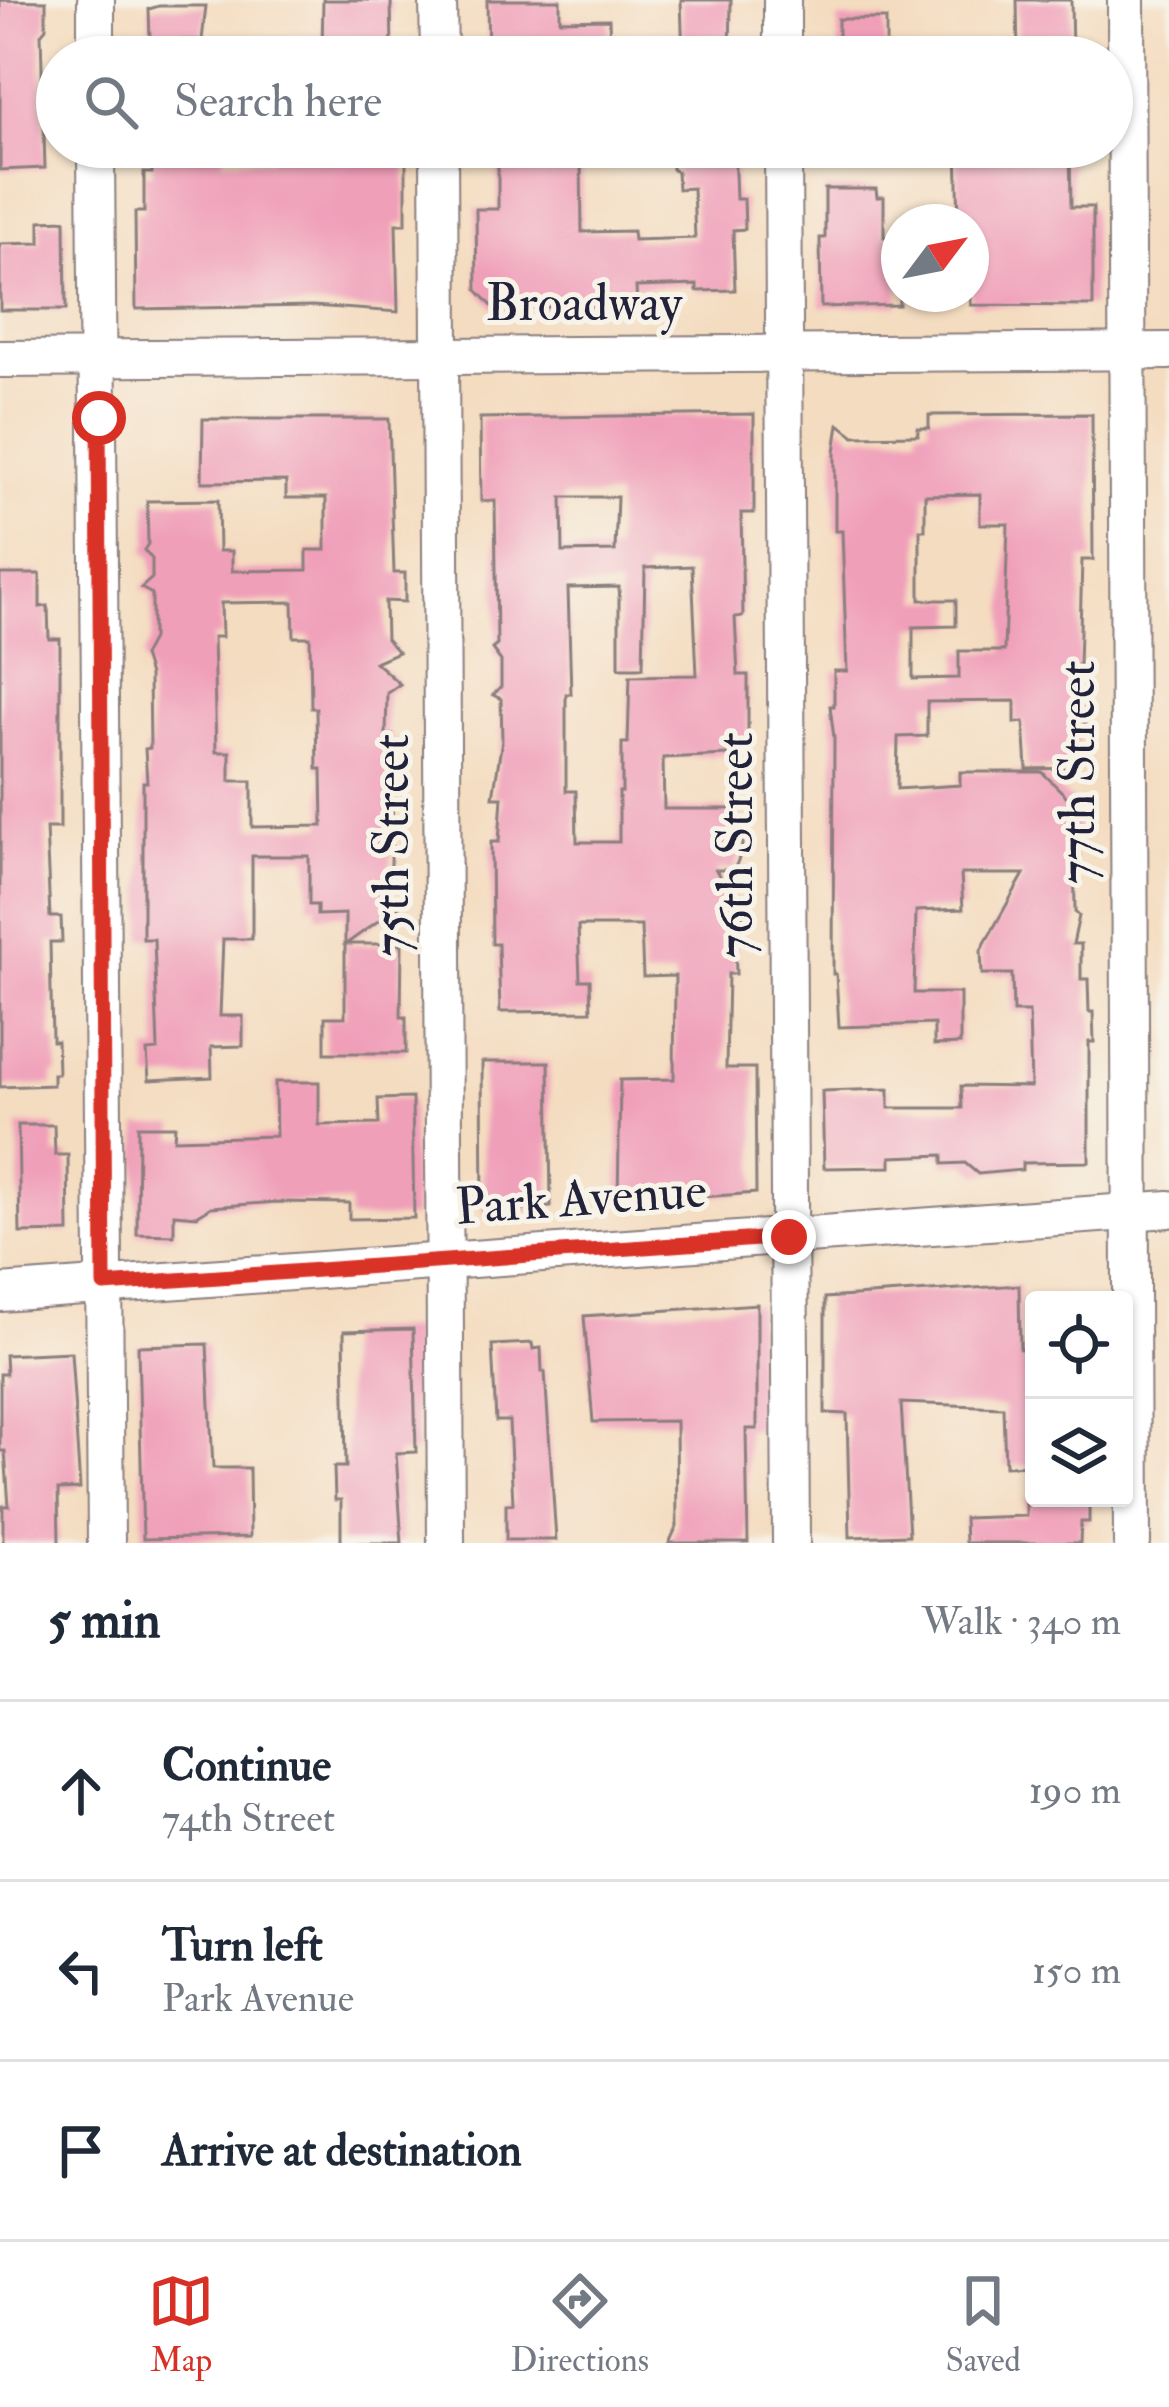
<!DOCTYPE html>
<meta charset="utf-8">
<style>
body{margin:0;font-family:"IM FELL Double Pica",serif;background:#f2f2f3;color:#1f2937}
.controls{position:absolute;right:36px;bottom:36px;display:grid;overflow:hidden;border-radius:12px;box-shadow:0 3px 9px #0004}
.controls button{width:108px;height:108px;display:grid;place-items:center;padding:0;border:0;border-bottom:3px solid #e0e1e3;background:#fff;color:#1f2937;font:60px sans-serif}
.compass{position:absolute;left:881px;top:204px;width:108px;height:108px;border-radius:50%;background:#fff;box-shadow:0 3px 9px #0004;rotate:58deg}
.stop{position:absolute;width:36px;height:36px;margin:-27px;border:9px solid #d93025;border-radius:50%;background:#fff}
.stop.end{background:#d93025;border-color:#fff;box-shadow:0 3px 12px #0008}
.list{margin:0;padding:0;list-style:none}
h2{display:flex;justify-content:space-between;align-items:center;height:156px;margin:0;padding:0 48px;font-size:51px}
h2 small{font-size:39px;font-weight:400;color:#747a83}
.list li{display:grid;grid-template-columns:78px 1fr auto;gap:36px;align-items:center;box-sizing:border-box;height:180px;padding:0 48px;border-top:3px solid #e0e1e3}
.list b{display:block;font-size:45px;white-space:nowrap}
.list p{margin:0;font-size:39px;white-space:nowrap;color:#747a83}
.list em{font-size:39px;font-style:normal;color:#747a83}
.icon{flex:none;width:66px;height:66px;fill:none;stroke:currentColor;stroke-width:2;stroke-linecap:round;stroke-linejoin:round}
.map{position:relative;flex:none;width:1169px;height:1543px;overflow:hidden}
.search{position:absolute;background:#fff;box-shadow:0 3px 9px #0004;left:36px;right:36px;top:36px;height:132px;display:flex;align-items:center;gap:30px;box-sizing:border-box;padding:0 42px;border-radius:66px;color:#747a83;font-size:45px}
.sheet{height:696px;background:#fff}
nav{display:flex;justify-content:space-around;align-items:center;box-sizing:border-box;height:168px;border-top:3px solid #e0e1e3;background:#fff;font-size:33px;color:#747a83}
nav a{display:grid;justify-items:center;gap:6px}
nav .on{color:#d93025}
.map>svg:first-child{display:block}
.building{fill:#f09fb9;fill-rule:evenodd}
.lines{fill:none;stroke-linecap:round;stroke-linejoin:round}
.minor-casing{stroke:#8b7f7e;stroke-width:40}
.minor{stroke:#fff;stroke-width:36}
.route{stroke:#d93025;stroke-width:15}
.labels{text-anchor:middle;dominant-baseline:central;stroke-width:10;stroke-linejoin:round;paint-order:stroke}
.street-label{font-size:51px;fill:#22223b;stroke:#f7f3e8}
</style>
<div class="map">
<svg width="1169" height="1543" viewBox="0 0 1169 1543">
<rect width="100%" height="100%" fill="#f7f3e8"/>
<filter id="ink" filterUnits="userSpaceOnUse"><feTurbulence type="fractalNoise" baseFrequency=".00833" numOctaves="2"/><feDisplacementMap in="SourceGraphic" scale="24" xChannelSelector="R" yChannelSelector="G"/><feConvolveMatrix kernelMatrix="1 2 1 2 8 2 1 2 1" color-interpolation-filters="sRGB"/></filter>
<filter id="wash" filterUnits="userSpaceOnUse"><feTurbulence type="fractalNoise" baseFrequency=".004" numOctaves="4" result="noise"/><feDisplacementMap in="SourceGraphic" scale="48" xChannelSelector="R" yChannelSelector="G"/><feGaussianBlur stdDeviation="2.7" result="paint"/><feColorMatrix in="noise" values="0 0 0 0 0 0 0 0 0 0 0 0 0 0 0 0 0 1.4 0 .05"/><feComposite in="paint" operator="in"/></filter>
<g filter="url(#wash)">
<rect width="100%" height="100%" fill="#f4dcc0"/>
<g id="blocks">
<g class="building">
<path d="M0,0L46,1V28L41,34L45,168L0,170Z"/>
<path d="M323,0H391L392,50L322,49Z"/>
<path d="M487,0H560V20L609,19L610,45L566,46V57H488Z"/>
<path d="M681,0H731L730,57H683Z"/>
<path d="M1017,0H1071L1072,57H1018Z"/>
<path d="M159,6H206L202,40H150L149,9Z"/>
<rect x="838" y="19" width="48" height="34"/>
<path d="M153,147H223V160H271V147H406V224H396L398,312L313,306L136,309L135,212H144V173H152Z"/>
<path d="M498,147H565L566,160H581L582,232L633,231L634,240L695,238L693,188L678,189L677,172L672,169V147H734L736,199H744L745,229L733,230L735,290L697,291V285L636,287L637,305L494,308L477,290L476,209H498Z"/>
<path d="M957,147H1070L1071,207H1093V306L971,305V222H959Z"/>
<path d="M825,189H876L877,197H884V237H899V305L821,307L820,238H825Z"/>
<path d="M65,220L66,310H0V244L40,243V221Z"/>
<path d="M754,414V513H741L743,616L735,617L738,675H748V754L663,758L664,809H738L737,820H745L741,853L734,870H716L745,921L735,940L736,974H728L726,1068H755L756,1193L618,1203L620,1080L674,1079L675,976L643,977L641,926H578L580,980H590L591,1011L500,1012L498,944H492L491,842H499L502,797H493L502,740L501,699L493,695L501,687V661L492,649L497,645L495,501H481L480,418ZM562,497H617L615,551L563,552ZM692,566L697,675L630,676L628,743H622V792H619V842H577L576,791H566V694H571L568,588L619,587V668H643L645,568Z"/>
<path d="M1092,414L1093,560H1082L1078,703H1084L1085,733H1078V768L1027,769L1024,722L1015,723V701L927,702V736L898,737L897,789L960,785V772H1042L1083,813L1076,818L1078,836H1074L1075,912L1079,916L1073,944H1081V979H1088L1089,1012H1093L1094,1042H1089V1162L1022,1163V1170L978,1174L965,1163L943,1164V1155L891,1157V1167L824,1168L822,1091L889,1089V1108H962L961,1086L1031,1087L1029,1012H1013L1012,974H982L981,950L1024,874H961L963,909L916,911L914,993H960V1044L934,1045V1024L839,1027L836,974H833L834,738L830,706H834V671H847L842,531H835V452L839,424L854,436L918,435V428H929V415ZM980,494V524H1008L1004,651H959V678L913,679V627L956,626V600H920V530H925V495Z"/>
<path d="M203,419H389L394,573H405V602L385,601L386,639L398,652L375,662L400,684L387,693L386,735H392L393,795L390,896L399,906L346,944H402L401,1017H406V1053H325V1017H345V914L317,915V905H309V856H252V939H223L220,1016H243V1046L211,1047L212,1077L149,1080L147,1051L158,1050L154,939H143V782H147L145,749L150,748L149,675L143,656L152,639V594L141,588L152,578V559L144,550L148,544L147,501L218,500L219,551H232V571L307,570V550H326V498H286V481L202,482ZM293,602L294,637H310L311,708H316L317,769H322L323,826L252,827V781H230V752H216L213,637H222L221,603Z"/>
<path d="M0,574H40V607L48,606L49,639H60V828H46L50,917H61L62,942H50L52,1041H57L58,1074H53V1085L0,1087Z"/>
<path d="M482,1062H549L551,1207L483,1213Z"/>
<path d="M275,1082H319V1125L379,1124L378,1099L412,1098L414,1218L349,1219V1203L277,1202L211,1207L197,1216L174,1214V1235L137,1234L138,1126H175L174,1139L276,1136Z"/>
<path d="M18,1125H54L55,1155H68L69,1232L20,1233Z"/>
<path d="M1019,1285L1020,1349L1031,1350L1034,1465L1005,1466L1003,1407L901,1403L909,1535L850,1537L847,1414L825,1413V1298Z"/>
<path d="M757,1304V1429H746L748,1543H669L677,1526L676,1421L593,1422L584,1316Z"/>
<path d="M413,1329L416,1452L396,1453L402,1543H341V1500H335L334,1467H346L344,1331Z"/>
<path d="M532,1343L533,1349L541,1348L542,1372H545L556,1540H506V1504H513L509,1421H496L492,1345Z"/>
<path d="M207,1344L213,1468H249L250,1537L143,1539L138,1346Z"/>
<path d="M71,1352L80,1489L58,1490L59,1543H3V1506H9L5,1451H0V1374H6L5,1355Z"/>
<path d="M1026,1498H1089V1522H1081L1080,1543H965L964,1518L1026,1516Z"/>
</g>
</g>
</g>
<g filter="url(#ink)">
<use href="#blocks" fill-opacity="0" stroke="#8b7f7e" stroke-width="3"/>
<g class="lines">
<g class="minor-casing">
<g id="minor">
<path d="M96,0V57"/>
<path d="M438,0L439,57"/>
<path d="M782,0V57"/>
<path d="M1126,0L1132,1543"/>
<path d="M96,147L106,1543"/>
<path d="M439,147L446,1543"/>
<path d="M783,147L791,1543"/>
<path d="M0,359L1169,351"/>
<path d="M0,1293L1169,1209"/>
</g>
</g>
<use href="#minor" class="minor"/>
</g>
</g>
<g class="lines" filter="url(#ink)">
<path class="route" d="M99,418L104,1285L789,1237"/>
</g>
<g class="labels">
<g class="street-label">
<text x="584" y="304">Broadway</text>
<text transform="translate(1078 772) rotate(-90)">77th Street</text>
<text transform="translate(392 845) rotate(-90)">75th Street</text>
<text transform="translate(736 845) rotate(-90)">76th Street</text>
<text transform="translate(581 1199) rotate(-4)">Park Avenue</text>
</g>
</g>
</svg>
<div class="controls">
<button><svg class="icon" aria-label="locate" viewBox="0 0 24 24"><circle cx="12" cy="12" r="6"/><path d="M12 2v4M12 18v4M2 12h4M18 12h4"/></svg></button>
<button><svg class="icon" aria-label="layers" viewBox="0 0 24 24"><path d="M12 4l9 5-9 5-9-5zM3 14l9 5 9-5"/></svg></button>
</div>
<svg class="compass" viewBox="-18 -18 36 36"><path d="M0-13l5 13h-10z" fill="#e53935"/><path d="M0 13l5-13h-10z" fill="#747a83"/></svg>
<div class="stop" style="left:99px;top:418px"></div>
<div class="stop end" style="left:789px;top:1237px"></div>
<div class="search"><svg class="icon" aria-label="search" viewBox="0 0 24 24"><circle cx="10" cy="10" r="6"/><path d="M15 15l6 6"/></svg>Search here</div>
</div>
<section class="sheet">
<h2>5 min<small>Walk · 340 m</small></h2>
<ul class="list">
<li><svg class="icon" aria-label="ahead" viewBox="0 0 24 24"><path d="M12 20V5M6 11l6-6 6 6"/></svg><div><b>Continue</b><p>74th Street</p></div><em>190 m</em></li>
<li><svg class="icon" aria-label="left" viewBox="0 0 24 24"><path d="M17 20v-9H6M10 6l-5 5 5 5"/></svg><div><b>Turn left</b><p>Park Avenue</p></div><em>150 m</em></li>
<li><svg class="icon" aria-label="arrive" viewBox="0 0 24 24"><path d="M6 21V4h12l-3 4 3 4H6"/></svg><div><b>Arrive at destination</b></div></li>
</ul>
</section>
<nav>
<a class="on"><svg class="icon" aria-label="map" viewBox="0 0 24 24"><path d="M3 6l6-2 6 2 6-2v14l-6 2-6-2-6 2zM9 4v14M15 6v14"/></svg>Map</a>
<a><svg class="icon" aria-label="directions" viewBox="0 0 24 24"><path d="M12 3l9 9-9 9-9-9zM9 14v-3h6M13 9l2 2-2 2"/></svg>Directions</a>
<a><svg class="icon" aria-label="saved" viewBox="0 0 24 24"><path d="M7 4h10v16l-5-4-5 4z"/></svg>Saved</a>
</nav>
